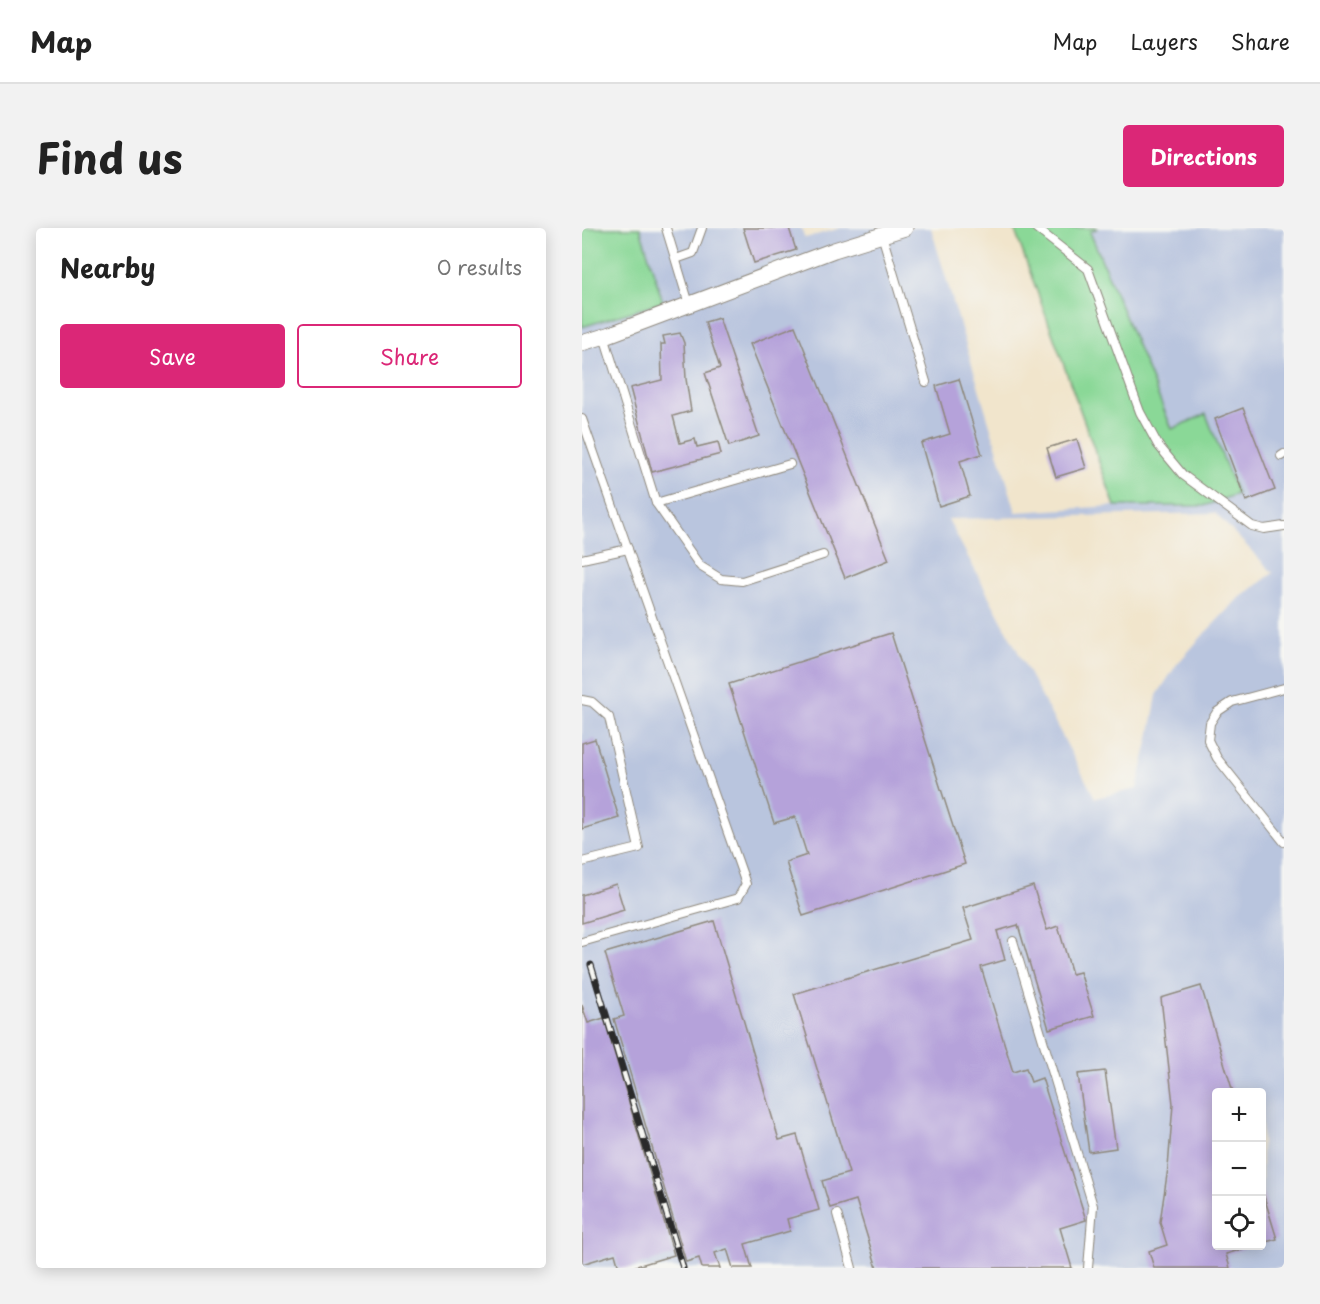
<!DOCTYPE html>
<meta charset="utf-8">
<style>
body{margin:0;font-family:"Playpen Sans",sans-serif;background:#f2f2f2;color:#222}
.controls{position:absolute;right:18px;bottom:18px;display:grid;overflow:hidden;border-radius:6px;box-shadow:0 3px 15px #0003}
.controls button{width:54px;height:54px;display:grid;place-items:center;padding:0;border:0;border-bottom:2px solid #e0e0e0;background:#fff;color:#222;font:30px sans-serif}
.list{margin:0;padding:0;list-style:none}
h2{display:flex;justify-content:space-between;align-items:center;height:78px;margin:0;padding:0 24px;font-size:26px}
h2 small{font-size:20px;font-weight:400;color:#767676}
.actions{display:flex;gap:12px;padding:18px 24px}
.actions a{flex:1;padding:14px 0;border:2px solid #db2777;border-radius:6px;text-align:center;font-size:21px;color:#db2777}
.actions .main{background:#db2777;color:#fff}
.icon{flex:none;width:33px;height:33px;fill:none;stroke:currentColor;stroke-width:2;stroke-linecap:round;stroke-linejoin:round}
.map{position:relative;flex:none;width:702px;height:1040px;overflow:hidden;border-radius:6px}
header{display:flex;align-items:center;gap:36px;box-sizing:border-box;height:84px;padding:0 30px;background:#fff;border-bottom:2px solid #e0e0e0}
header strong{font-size:28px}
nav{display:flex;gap:33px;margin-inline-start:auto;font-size:21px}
.intro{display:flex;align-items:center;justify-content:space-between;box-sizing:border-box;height:144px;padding:0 36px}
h1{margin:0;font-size:42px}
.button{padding:15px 27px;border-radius:6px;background:#db2777;color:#fff;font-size:21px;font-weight:700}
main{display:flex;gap:36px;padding:0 36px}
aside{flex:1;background:#fff;border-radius:6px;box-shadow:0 3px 15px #0003}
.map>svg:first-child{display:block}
.industrial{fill:#b9c5de;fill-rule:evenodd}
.green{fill:#8ad897;stroke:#5a8261;stroke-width:1.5}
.building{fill:#b5a2da}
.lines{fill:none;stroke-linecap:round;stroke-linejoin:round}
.lane-casing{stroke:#8e887c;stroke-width:10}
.street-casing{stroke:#8e887c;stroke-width:17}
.lane{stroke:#fff;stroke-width:8}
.street{stroke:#fff;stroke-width:15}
.rail-casing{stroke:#2b2b2b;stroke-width:7}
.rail{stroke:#f6f6f2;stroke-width:4.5;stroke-dasharray:14;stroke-linecap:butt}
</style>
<header>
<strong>Map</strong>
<nav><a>Map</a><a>Layers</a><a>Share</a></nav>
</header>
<div class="intro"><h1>Find us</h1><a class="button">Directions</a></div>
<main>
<aside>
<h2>Nearby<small>0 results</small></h2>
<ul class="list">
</ul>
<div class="actions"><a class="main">Save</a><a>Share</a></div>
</aside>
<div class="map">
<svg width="702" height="1040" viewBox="0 0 702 1040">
<rect width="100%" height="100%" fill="#f6f6f2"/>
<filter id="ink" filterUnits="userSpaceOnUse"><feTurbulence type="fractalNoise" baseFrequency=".0167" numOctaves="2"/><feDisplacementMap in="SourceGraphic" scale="12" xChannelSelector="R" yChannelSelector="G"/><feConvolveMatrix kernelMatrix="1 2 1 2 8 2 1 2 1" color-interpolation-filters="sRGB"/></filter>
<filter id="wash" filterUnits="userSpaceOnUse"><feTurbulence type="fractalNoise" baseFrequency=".008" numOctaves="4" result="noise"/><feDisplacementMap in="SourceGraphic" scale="24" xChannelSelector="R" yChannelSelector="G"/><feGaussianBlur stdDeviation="1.35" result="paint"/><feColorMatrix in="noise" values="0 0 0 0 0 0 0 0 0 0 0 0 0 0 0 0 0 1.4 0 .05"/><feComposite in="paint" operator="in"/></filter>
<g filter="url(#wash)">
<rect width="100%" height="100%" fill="#f1e5cc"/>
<path class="industrial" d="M0,0H219L223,10L259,0H349L434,284L532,278L432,0H702V1040H0ZM633,285L691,345L655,372L622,406L595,436L575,467L567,510L555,561L513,570L366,291ZM634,864H680V1018H634Z"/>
<g class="green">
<path d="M0,0H58L81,74L0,99Z"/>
<path d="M432,0H516L508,4L590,201L624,186L655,266L622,278H533Z"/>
</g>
<g id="blocks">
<g class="building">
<path d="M161,0H207L214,22L172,35Z"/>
<path d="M137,90L177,208L147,218L123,145L138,140L123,94Z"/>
<path d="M213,98L307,332L263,350L168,116Z"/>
<path d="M98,105L102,115L104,151L109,183L91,188L98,215L113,211L115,219L136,214L139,226L70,244L48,160L80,152L79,116H83L81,108Z"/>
<path d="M377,151L400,226L378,233L388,268L357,278L339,215L368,206L354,158Z"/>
<path d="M661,180L693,262L664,273L633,191Z"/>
<path d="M495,211L504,240L474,249L465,220Z"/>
<path d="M309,405L383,636L221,688L204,634L225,627L213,589L192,595L147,456Z"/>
<path d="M13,511L37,590L0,601V515Z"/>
<path d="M34,656L42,682L0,695V667Z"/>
<path d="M451,658L465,702L476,698L490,746L498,744L512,788L467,801L436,697L415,703L423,732L399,739L431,844L444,840L449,854L460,850L504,992L478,1000L490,1040H295L274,972L248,980L240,953L267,945L212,766L391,712L381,680Z"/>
<path d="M132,693L197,912L215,907L237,982L205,991L208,1003L163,1016L170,1040H151L145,1021L133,1025L138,1040H120L117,1030L104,1034L32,791L42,788L23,725Z"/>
<path d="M619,758L651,864H634V1018H671L644,1026L648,1040H572L567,1023L585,1017L578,994L586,940L591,876L579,770Z"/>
<path d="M0,777L6,795L22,790L92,1027L48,1040H37L33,1026L0,1036Z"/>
<path d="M523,843L534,920L507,924L496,846Z"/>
<path d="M680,962L695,1011L680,1015Z"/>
</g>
</g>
</g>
<g filter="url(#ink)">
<use href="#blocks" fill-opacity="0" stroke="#8e887c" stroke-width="1.5"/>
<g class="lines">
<g class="lane-casing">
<g id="lane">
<path d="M84,0L107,76"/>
<path d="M454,0L506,41L558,184L576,217L601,247L670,298L682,301L702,298"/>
<path d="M300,7L344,154"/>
<path d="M94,31L111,25L120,0"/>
<path d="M22,108L74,275L118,338L139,351L160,353L241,327"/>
<path d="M0,191L164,656L156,670L0,714"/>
<path d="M699,228L702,226"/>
<path d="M74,275L208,236"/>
<path d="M0,331L46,321"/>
<path d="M702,460L650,474L635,484L628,495L626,512L635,530L702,614"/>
<path d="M0,472L10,474L27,489L57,620L0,634"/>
<path d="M431,713L511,978L506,1040"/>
<path d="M255,986L270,1040"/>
</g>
</g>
<g class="street-casing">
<path id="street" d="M0,115L26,107L252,22L323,0"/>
</g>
<use href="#lane" class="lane"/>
<use href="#street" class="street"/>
<g class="rail-casing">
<path id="rail" d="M9,737L101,1040"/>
</g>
<use href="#rail" class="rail"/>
</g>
</g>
</svg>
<div class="controls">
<button>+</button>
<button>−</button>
<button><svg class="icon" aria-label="locate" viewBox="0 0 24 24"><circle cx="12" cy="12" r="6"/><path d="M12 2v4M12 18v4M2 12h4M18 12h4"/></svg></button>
</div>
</div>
</main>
